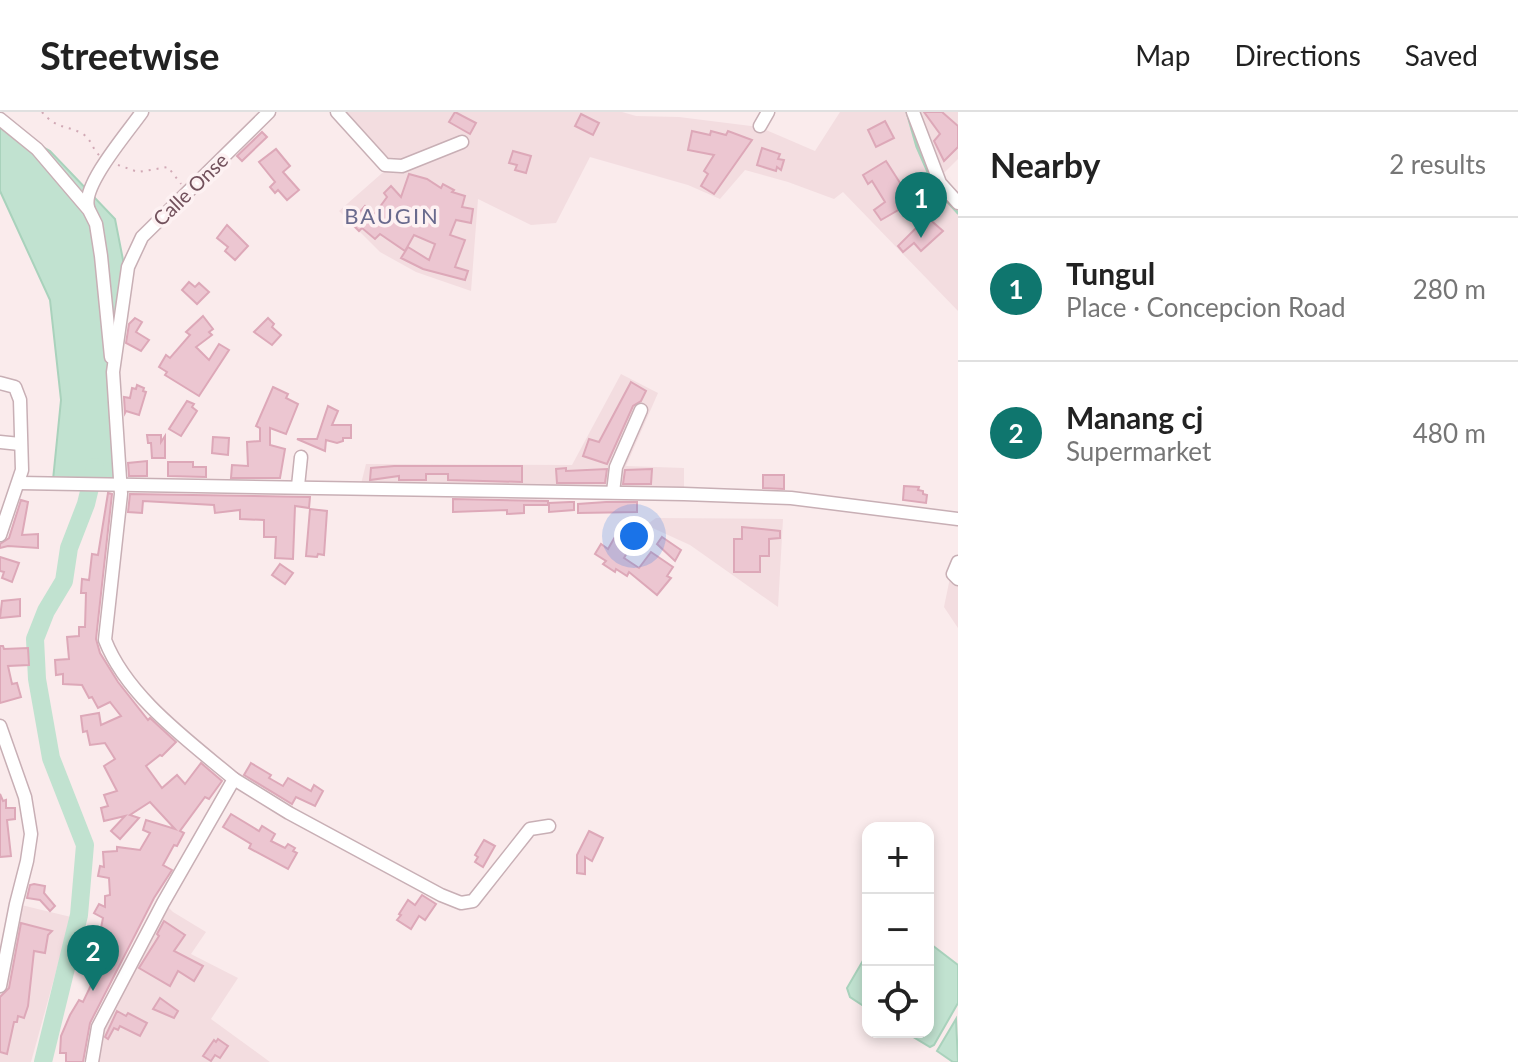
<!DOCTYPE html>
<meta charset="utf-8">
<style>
body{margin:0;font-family:Lato,sans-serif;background:#f6f6f6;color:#222}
.controls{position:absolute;right:24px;bottom:24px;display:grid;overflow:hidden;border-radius:16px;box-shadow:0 4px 12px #0003}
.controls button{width:72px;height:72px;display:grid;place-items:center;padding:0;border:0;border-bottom:2px solid #e0e0e0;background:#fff;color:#222;font:40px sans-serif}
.you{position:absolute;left:634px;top:424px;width:28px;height:28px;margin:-20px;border:6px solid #fff;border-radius:50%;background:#1a73e8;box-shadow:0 0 0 12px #1a73e833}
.badge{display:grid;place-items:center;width:52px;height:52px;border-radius:50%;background:#0f766e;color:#fff;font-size:26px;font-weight:700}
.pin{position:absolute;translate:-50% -66px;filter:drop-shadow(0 2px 4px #0008)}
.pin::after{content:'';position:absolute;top:42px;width:28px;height:24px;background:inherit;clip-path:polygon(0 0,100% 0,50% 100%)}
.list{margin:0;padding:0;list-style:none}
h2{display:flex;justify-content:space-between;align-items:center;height:104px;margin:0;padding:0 32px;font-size:34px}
h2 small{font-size:26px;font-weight:400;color:#767676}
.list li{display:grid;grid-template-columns:52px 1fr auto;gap:24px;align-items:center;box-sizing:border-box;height:144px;padding:0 32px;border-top:2px solid #e0e0e0}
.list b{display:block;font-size:30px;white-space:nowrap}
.list p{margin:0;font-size:26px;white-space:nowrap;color:#767676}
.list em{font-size:26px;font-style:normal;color:#767676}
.icon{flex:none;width:44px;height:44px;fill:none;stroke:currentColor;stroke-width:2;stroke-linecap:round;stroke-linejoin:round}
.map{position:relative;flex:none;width:958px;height:950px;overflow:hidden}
header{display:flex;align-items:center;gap:48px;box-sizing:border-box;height:112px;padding:0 40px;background:#fff;border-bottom:2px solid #e0e0e0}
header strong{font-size:38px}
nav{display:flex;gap:44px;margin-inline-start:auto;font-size:28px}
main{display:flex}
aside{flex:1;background:#fff}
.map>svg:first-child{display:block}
.residential{fill:#f3dde0}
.water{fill:#c1e2d0;stroke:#a9d2bc;stroke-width:2}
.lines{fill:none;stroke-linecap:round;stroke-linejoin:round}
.stream{stroke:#a9d2bc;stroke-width:3}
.river{stroke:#c1e2d0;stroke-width:18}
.building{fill:#ecc6d1;stroke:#dda8b8;stroke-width:2}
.minor-casing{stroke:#c8afb5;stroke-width:15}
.path{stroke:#d1a9b5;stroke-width:2;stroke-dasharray:2 6;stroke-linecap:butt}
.minor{stroke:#fff;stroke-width:12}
.labels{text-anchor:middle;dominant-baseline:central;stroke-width:7;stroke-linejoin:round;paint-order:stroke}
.street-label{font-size:20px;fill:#72515c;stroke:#fdf1f2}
.neighbourhood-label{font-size:22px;letter-spacing:2px;fill:#696a8d;stroke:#fdf1f2}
</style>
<header>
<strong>Streetwise</strong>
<nav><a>Map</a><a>Directions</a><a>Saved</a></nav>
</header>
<main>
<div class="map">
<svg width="958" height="950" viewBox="0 0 958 950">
<rect width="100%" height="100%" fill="#faebec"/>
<g class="residential">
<path d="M339,0H622L636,4L679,5L759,15L815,39L840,0H909L937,76L958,99V199L843,80L834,87L788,70L745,58L720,87L688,73L590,45L556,111L531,113L478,87L471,179L416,160L380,140L339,99L389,55Z"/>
<path d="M918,0H958V47L941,64Z"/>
<path d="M621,262L658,281L626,354L684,356V378L361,372L366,352L572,353Z"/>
<path d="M656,406L783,407L778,495L690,433L646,413Z"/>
<path d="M958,458V516L944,495L951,461Z"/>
<path d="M17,792L71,805L31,950H0V878Z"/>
<path d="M165,792L173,800L206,820L191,842L238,866L211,907L270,950H93L98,920Z"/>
</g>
<g class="water">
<path d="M0,11L50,39L115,107L124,153L118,204L117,367L53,368L61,288L50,188L0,79Z"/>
<path d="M928,830L958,853V891L934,933L930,935L905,920H928Z"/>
<path d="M868,840V897L850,885L847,876Z"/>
<path d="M956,907L958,950H953L937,939Z"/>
</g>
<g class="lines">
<path class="stream" d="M907,0L917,35L935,76L958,101"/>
<path class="river" d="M43,950L79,803L85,733L51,646L37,567L35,527L46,499L64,469L69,436L86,392L95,355"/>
</g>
<g class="building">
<path d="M455,0L476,11L470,22L449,10Z"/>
<path d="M924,0H942L958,14V35L944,49L934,29L940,22Z"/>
<path d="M581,2L599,11L593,23L575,14Z"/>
<path d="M885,9L894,26L876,35L868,18Z"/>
<path d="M692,19L710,23L711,19L726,23L728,19L752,28L714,82L701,74L708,62L704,59L714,43L688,38Z"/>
<path d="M262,20L267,25L242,49L237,44Z"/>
<path d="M762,36L780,42L778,47L784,48L781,58L777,55L776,59L757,53Z"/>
<path d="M276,37L290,54L283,60L299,78L287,88L278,78L275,81L270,75L275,70L259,50Z"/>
<path d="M513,39L531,44L526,61L515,58L517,53L509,51Z"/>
<path d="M886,49L902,74L919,66L926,77L905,90L907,93L881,108L874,98L885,90L872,69L868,72L863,63Z"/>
<path d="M409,62L427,67L441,76L443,72L454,78L452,80L465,84L462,95L473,97L471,111L456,108L450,123L465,128L455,155L468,159L465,168L423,157L401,146L408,135L429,148L435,132L414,123L405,139L380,122L375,127L362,116L359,119L346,106L349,100L357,103L365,94L374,103L387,85L384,81L391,74L401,85Z"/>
<path d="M927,105L943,119L921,139L914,131L903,140L898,134Z"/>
<path d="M227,113L248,134L235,148L225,139L228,135L217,126Z"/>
<path d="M189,170L195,175L199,171L209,180L197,192L182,178Z"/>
<path d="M203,204L213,217L209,220L212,223L196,235L209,248L219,232L229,238L199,284L165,263L167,260L159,255L166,243L170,246L190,223L186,220Z"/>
<path d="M135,206L142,210L136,220L149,228L141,239L126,231L129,212Z"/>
<path d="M268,206L274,212L272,215L281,223L272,233L254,220Z"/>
<path d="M631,270L646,279L641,289L633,294L607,352L583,344L589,327L599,330Z"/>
<path d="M137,273L144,276L143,279L146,280L139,303L126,299L125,301L124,285L130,286L132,276L136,277Z"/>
<path d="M273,275L288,282L286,286L298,292L286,322L270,316V333L285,337L280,366H231L232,353L248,354L247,330L260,329V316L256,314Z"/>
<path d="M187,289L194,292L192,295L197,299L181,324L169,317Z"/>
<path d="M328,294L338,299L332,313H351V326H343V329L337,331L326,328L325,339L297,327H317Z"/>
<path d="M147,323H161V330L165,324V346H152L151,331H148Z"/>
<path d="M213,325L229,326L228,343L212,341Z"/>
<path d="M147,349V364H129L128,351Z"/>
<path d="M168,350H193V355H206V365L168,364Z"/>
<path d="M394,354H522V370L448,368V362H426V368H399V364L370,368L371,356Z"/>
<path d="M566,356V359L607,357L605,371H557L556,357Z"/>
<path d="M652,357L651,372H623L625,358Z"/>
<path d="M763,363H784V377L763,376Z"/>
<path d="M904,374L919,375L918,378L923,379V382L927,383L926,391L903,388Z"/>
<path d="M108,381L112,382L96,527L100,541L118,570L148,608L150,606L176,630L162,644L160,643L146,654L162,676L177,663L185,672L201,651L222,669L209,687L205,685L180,719L184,721L177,734L174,733L163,753L172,758L154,786L90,911L83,950H66V941H60L61,924L70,903L79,888L83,890L93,869L89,867L99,847L92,844L102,827L99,826L103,806L94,801L99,792L105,795V784L110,783L109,766L98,764L100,754L104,755L103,740L117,739V735L140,738L150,721L143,718L146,708L175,717L150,690L130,703L139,706L120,727L111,719L125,704L104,709L101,696L108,694L104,683L117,679L104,654L115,647L105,631L90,633L87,619L83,620L81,604L99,601L101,613L121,604L110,590L98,596L92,585L89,586L82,573L63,572V562L56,563L55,548L69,547L67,525L79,524V515H85L86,481H81L82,467L89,468L92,442L98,443Z"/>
<path d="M130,382L310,385L309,396L295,394L293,447L275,446L276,425H264V408L240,407V398L215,401L214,393L143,389L142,401L128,400Z"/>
<path d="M453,387L548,389V393H524V401L507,402V398L453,400Z"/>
<path d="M21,388L28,390L22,423L38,422V436L8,434L0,436V432L9,426Z"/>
<path d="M570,390H574V398L549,400V391Z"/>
<path d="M606,390H637V400L578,401V392Z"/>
<path d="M310,397L327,399L324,443L318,442L317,445L306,444Z"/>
<path d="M742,415L780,419V426L769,427V444H760V460H734V427H742Z"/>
<path d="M616,423L623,427L626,423L634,429L624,446L639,456L651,440L673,455L667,464L671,466L657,483L629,460L627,464L616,457L615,460L603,452L606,449L595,442L601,432L608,437Z"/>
<path d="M662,425L681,438L675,449L657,432Z"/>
<path d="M0,445L19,451L12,470L2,466L4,460L0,459Z"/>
<path d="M280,452L293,461L285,472L272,463Z"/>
<path d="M20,487V504L0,506L2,489Z"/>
<path d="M0,534H3L4,537L28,536L29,553L8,554L12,572L17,571L21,585L0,591Z"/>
<path d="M251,651L271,663L269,666L283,674L288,666L311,679L314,673L323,679L315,694L296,685L292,692L244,663Z"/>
<path d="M0,682L3,689L6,688V696H15V707L7,708L11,744L0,745Z"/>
<path d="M231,702L259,719L262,714L275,722L271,729L285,736L288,732L295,736L293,739L297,741L288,757L249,736L251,732L223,715Z"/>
<path d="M589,719L603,726L592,749L585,745V762L577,761V743Z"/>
<path d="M484,728L495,734L483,755L475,750L478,745L475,743Z"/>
<path d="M34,772L45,774L44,781L55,794L50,799L40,788L27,786L30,773Z"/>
<path d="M422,783L436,792L425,808L419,804L411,817L397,808L401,803L399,802L408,788L415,793Z"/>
<path d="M164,809L185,823L174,839L203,854L194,869L178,859L170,874L139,856L159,824L157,822Z"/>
<path d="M21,811L52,819L48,823L45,841L34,839L28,894L24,906L18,904L17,910H14L7,942L0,940V885L9,876Z"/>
<path d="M160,886L178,899L174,906L153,897Z"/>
<path d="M117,899L126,904L128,901L147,911L140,924L120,914L118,918L114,916L108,927L105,925Z"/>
<path d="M218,927L228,934L220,946L215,943L211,949L203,944L214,928L216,930Z"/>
</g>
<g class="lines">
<g class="minor-casing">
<g id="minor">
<path d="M337,0L385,53L402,54L462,30"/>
<path d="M913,0L940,71L958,91"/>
<path d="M0,7L37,37L89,98L96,112L101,144L111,245"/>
<path d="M760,14L768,0"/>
<path d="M88,95C82,73 128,20 142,0"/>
<path d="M0,271L15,275L20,288L22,358L0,423"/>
<path d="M0,330L20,332"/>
<path d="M19,371L684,382L791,386L958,407"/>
<path d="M298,374L301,345"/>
<path d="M613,380L616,355L641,298"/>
<path d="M958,450L953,462L958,467"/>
<path d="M0,614L25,685L31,722L27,749L16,792L0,874"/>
<path d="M234,667L289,701L441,783L461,791L473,789L530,717L549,714"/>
<path d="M92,950L98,915L163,791L234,667C189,629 127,585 105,528L121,382L113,260L128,155L142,125L269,0"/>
</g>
</g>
<g class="path">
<path d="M42,0C57,18 68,13 83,22C91,27 92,36 99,43"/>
<path d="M118,53L138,60L168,55L181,72"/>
</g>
<use href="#minor" class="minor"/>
</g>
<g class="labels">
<g class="street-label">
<text transform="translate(190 77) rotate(-44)">Calle Onse</text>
</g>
<g class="neighbourhood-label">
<text x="392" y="103">BAUGIN</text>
</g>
</g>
</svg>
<div class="controls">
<button>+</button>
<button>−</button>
<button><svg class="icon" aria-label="locate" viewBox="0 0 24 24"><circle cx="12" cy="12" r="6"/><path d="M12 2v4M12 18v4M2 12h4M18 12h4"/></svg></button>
</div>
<div class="you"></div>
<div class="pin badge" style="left:921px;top:126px">1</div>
<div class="pin badge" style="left:93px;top:879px">2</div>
</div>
<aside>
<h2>Nearby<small>2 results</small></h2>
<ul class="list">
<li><span class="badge">1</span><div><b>Tungul</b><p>Place · Concepcion Road</p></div><em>280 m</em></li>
<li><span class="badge">2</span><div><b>Manang cj</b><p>Supermarket</p></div><em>480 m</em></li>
</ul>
</aside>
</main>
